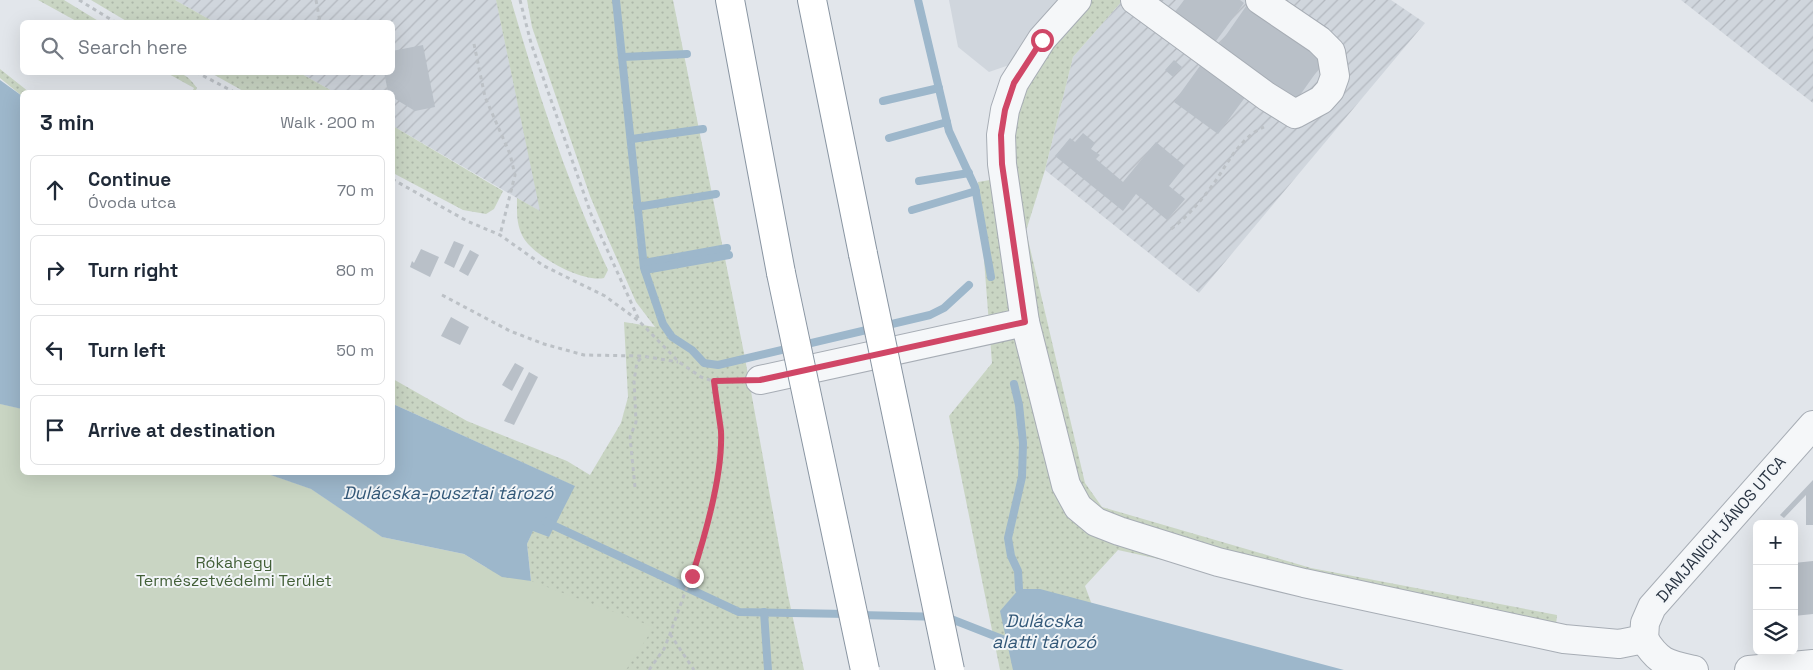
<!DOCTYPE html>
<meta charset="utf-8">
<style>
body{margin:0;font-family:"Space Grotesk",sans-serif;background:#f2f2f3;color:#1f2937}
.controls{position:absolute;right:15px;bottom:15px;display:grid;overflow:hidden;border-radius:8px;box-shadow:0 5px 20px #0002}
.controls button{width:45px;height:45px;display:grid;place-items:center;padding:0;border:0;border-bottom:1px solid #e0e1e3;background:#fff;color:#1f2937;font:25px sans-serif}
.stop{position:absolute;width:15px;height:15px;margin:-11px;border:4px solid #d04767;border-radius:50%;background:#fff}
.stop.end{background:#d04767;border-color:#fff;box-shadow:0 1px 5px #0008}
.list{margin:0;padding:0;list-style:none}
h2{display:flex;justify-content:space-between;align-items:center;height:65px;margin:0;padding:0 20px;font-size:21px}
h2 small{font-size:16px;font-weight:400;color:#747a83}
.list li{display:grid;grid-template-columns:32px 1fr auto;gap:15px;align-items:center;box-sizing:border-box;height:70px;margin:0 10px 10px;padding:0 10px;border:1px solid #e0e1e3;border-radius:8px}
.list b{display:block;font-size:19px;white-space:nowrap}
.list p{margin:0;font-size:16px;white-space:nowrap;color:#747a83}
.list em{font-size:16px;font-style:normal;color:#747a83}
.icon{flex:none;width:28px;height:28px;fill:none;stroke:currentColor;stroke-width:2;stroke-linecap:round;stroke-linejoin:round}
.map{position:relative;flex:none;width:1813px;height:670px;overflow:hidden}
.search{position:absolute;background:#fff;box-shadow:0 5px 20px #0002;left:20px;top:20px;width:375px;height:55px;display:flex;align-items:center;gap:12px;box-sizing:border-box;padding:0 18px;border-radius:8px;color:#747a83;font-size:19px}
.panel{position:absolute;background:#fff;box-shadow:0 5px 20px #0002;left:20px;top:90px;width:375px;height:385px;border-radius:8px}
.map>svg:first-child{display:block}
.built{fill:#d0d6dd}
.industrial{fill:url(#industrial-furrows)}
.grass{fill:url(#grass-dots)}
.green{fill:#c9d5c3}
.water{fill:#9db7cb}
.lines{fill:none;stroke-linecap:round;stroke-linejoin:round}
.stream{stroke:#9db7cb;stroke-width:8}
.building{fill:#b9c0c8}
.minor-casing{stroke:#a7adb5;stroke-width:30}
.highway-casing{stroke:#8995a2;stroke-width:30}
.path{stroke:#bcc1c6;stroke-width:3;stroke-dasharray:4 4;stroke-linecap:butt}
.minor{stroke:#f5f7f9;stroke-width:28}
.highway{stroke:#fff;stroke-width:28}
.highway-bridge-casing{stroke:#8995a2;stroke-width:30;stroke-linecap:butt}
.highway-bridge{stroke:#fff;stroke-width:28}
.route{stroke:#d04767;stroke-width:6}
.labels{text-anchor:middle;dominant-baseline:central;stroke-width:4;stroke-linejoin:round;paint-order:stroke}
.street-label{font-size:16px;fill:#2a3543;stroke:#f2f5f8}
.park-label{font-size:16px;fill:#425f37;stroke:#f2f5f8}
.water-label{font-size:18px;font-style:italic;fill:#335878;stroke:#f2f5f8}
</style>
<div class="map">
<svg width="1813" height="670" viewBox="0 0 1813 670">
<defs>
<pattern id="industrial-furrows" width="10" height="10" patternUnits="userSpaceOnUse" patternTransform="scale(1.25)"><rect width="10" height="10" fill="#d0d6dd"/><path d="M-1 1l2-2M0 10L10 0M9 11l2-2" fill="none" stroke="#b3b8bf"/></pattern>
<pattern id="grass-dots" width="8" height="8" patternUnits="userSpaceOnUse" patternTransform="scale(1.25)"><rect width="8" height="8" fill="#c9d5c3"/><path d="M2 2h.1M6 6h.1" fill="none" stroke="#adb7a9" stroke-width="1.8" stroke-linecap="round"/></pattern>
</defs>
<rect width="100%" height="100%" fill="#e2e6eb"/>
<path class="built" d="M949,0H1066L1015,63L989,72L958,47Z"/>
<g class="industrial">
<path d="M175,0H496L541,212L393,126L392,92H334L300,73L392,72V22H214Z"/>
<path d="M1123,0H1391L1425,23L1199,293L1045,170L1073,57Z"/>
<path d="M1681,0H1813V103L1765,66Z"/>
</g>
<g class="grass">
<path d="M38,0H64L100,22H78Z"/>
<path d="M91,0H175L214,22H128Z"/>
<path d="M496,0H511C537,90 568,185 608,270L604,278C583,283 533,256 523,237C516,224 517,212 517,198L540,211Z"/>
<path d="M527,0H673L744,353L788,595L804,670H0V404L22,409V472L265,473L311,489L382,537L531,581L527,544L533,530L574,486L393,404V379L467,421L567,461L590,475L621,423L628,397L624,322L655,327L636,302L609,241L590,196L532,27Z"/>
<path d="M1066,0H1123L1073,57L1045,170L1026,231L1085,483L1102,507L1311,568L1557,615L1554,646L1118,550L1085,586L1116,670H1000L949,416L992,363L978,182L990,180L988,151Z"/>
<path d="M0,69L29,92H22V96L0,78Z"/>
<path d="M167,73C183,72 187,75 197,88L195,92H192L194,88Z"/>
<path d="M211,73H300L334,92H245Z"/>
<path d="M393,126L503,191L494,209L486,214L463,210L393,173Z"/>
</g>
<path class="green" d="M0,404L22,409V472L265,473L311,489L382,537L464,554L502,577L531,581L654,627L626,670H0Z"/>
<g class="water">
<path d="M0,80L22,96V409L0,404Z"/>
<path d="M393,404L575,486L549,537L533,531L527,544L531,581L502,577L464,554L382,537L311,489L265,473L392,472Z"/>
<path d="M1019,589H1040L1344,670H1013L1000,611Z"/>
</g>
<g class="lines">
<g class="stream">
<path d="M616,0L644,268L663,324L672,337L692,350L704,363L718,365L930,315L944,308L969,285"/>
<path d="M918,0L949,131L975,187L991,277"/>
<path d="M623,57L687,54"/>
<path d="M883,101L939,88"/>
<path d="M889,138L947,122"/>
<path d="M632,139L703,129"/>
<path d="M919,181L969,173"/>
<path d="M637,207L716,194"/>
<path d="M912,210L976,191"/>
<path d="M644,263L727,248"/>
<path d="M645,270L729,255"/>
<path d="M1014,384L1019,405L1023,443L1022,477L1008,538L1011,556L1018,571L1019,589"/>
<path d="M546,522L739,612L848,614"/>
<path d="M764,612L768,670"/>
<path d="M859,615L946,617L1015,644"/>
</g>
</g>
<g class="building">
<path d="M1184,0H1240L1244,3L1213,45L1173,15Z"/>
<path d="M1249,2L1327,57L1293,105L1215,51Z"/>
<path d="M423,45L435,107L415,111L392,97V92H388L384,72H392V51Z"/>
<path d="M1174,60L1182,67L1173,77L1165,70Z"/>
<path d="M1202,63L1246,96L1218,134L1174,102Z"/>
<path d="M1083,133L1095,143L1091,149L1100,155L1096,159L1123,182L1156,142L1185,166L1169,186L1185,199L1167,220L1136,194L1123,211L1055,156L1070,138L1075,142Z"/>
<path d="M454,241L464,245L454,268L444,263Z"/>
<path d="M421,249L439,257L430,277L410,267L412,261L414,263Z"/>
<path d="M470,250L479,255L468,276L459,271Z"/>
<path d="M451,317L469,327L460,345L441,336Z"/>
<path d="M515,363L524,368L512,391L502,385Z"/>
<path d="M529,372L538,377L514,425L504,421Z"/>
<path d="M1813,480V525H1806V495L1784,518L1780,515Z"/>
<path d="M1813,561V614L1794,616V563Z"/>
</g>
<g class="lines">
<g class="minor-casing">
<g id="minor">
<path d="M1077,0L1042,39L1014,83L1005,110L1001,135L1002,164L1025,322L1066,485L1078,507L1096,522L1119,531L1218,562L1304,583L1564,639L1619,644L1644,639"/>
<path d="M1135,0L1266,96L1295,114L1321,100L1330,90L1335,76L1331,52L1319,40L1260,0"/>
<path d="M760,380L1025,322"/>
<path d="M1644,639L1645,623L1652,607L1813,425"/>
<path d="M1644,639C1659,663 1667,664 1694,670"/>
<path d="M1749,670L1813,664"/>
</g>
</g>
<g class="highway-casing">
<g id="highway">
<path d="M730,0L781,273"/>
<path d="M812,0L863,254"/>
</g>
</g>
<g class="path">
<path d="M79,0L115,22"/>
<path d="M316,0L320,22"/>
<path d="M520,0L531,43L591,214L639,320"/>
<path d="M474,44L485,97L510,154L515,175L500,235"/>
<path d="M196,72L234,92"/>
<path d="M392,179L467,221L500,235L544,266L605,296L639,321L679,362L701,377L713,381H733"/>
<path d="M1171,229C1186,218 1197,205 1209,190C1226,168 1237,139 1264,127"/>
<path d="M442,295L510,331L544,344L584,355L642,356L678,362"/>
<path d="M635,487L630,437L636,422L634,381L637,362L642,357"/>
<path d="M670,634L694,670"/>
<path d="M649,670L664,649L670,634L705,537L717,475L721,433L713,381"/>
</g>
<use href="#minor" class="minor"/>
<use href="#highway" class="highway"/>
<g class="highway-bridge-casing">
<g id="highway-bridge">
<path d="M863,254L950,670"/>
<path d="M781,273L865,670"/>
</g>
</g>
<use href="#highway-bridge" class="highway-bridge"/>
</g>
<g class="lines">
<path class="route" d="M692,576C705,536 723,473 721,431C719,415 716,398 714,381L760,380L1025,322L1002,164L1001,135L1005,110L1014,83L1042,40"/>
</g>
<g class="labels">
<g class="street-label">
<text transform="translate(1721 529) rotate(-49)">DAMJANICH JÁNOS UTCA</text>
</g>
<g class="park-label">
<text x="234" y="562">Rókahegy<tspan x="234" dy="18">Természetvédelmi Terület</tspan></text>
</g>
<g class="water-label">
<text x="448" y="492">Dulácska-pusztai tározó</text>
<text x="1044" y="620">Dulácska<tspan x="1044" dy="21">alatti tározó</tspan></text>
</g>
</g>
</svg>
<div class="controls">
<button>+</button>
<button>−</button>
<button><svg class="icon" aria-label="layers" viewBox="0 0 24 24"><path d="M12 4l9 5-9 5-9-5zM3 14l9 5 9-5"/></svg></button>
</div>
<div class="stop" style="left:1042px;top:40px"></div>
<div class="stop end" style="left:692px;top:576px"></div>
<div class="search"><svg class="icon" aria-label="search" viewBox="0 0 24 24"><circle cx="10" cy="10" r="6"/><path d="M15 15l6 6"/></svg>Search here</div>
<section class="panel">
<h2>3 min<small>Walk · 200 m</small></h2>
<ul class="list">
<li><svg class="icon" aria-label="ahead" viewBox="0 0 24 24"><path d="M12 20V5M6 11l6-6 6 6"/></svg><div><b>Continue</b><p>Óvoda utca</p></div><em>70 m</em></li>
<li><svg class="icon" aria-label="right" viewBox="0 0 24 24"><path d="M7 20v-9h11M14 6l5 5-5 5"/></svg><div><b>Turn right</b></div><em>80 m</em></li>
<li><svg class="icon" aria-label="left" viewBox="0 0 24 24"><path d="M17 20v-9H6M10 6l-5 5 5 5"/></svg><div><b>Turn left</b></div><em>50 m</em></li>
<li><svg class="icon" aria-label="arrive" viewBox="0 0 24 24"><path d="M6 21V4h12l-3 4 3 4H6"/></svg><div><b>Arrive at destination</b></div></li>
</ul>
</section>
</div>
